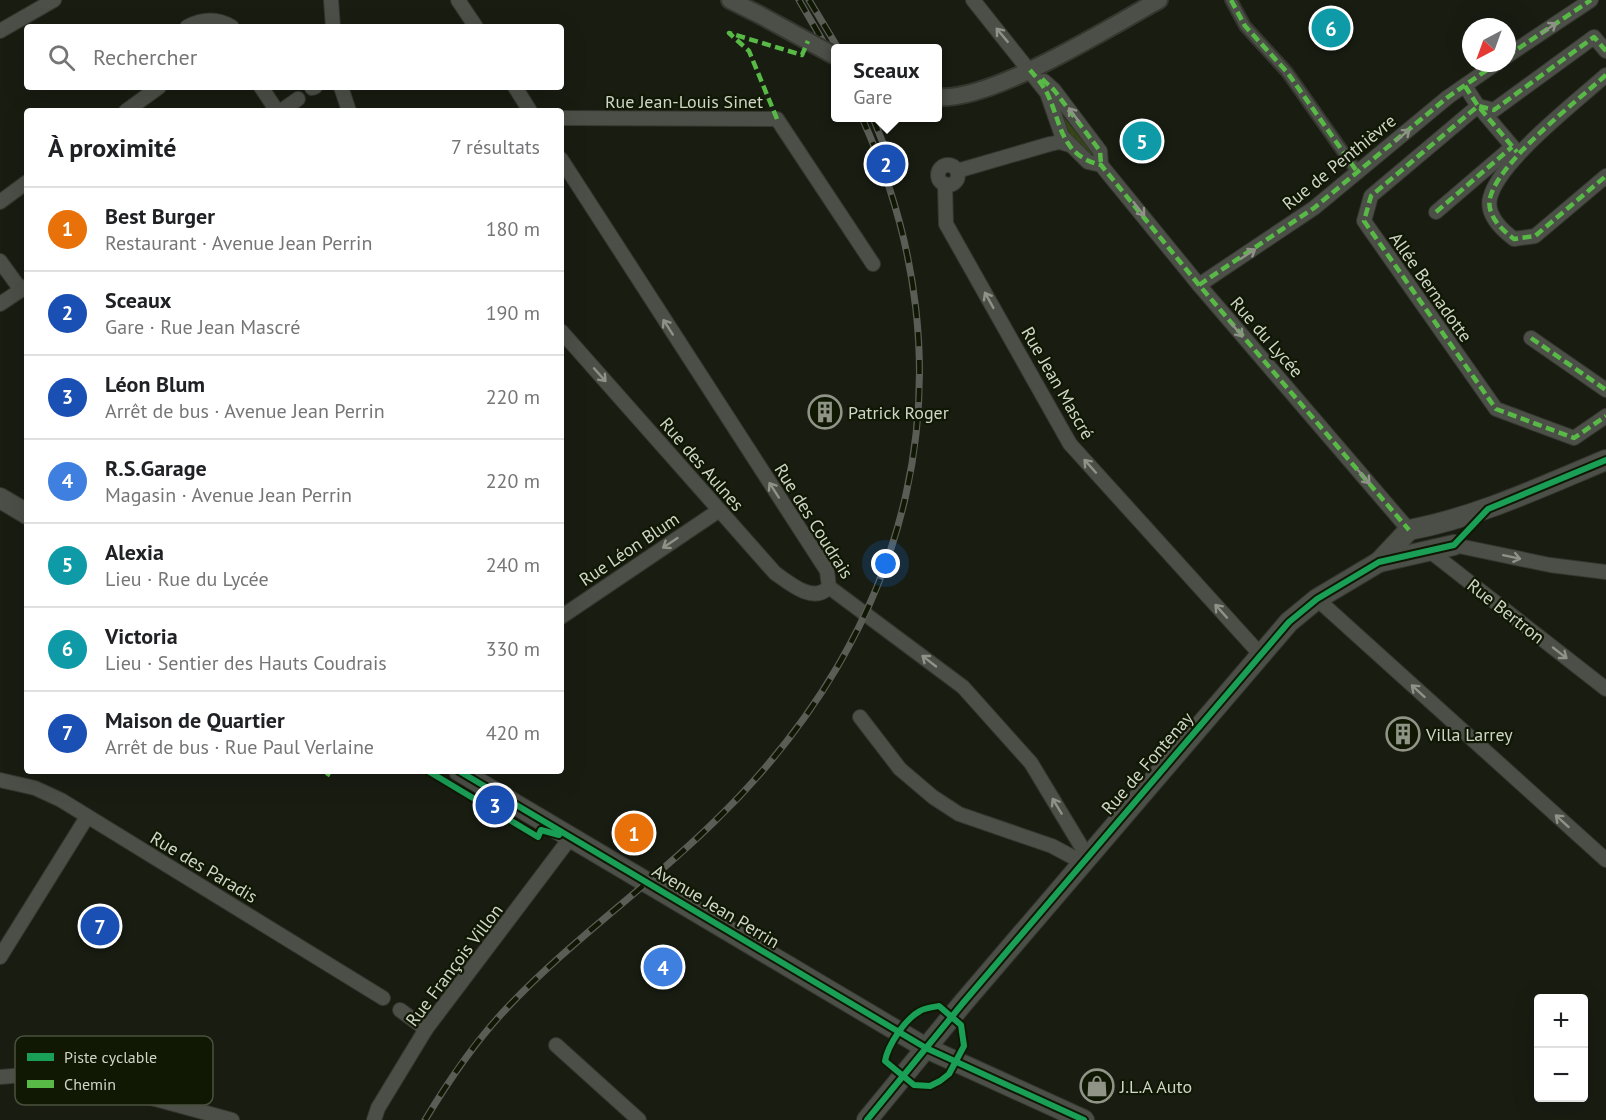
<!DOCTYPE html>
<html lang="fr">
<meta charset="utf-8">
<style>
body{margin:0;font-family:"PT Sans",sans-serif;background:#f2f2f2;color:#202124}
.controls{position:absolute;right:18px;bottom:18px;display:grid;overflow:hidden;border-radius:6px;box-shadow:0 6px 24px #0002}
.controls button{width:54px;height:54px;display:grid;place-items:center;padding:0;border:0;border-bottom:2px solid #e0e0e0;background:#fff;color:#202124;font:30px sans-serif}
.compass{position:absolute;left:1462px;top:18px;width:54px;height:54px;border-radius:50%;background:#fff;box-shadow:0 6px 24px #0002;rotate:221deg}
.you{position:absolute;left:886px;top:564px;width:21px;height:21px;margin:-15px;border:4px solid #fff;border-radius:50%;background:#1a73e8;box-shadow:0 0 0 9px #1a73e833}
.badge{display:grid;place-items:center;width:39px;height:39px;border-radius:50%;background:#b45309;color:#fff;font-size:20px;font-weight:700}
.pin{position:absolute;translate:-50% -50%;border:3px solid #fff;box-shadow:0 2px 6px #0006}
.popup{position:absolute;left:831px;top:44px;width:111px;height:78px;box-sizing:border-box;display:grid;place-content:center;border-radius:6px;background:#fff;filter:drop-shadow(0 2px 4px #0005);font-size:20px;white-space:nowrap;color:#757577}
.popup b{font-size:22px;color:#202124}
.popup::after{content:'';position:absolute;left:50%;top:100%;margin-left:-12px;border:12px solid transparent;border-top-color:#fff}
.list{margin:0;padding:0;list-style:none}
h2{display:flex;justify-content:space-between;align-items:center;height:78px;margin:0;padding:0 24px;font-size:26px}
h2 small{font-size:20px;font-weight:400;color:#757577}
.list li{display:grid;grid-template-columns:39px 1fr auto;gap:18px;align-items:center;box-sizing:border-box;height:84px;padding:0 24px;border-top:2px solid #e0e0e0}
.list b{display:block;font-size:22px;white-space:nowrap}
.list p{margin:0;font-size:20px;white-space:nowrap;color:#757577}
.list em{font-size:20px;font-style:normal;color:#757577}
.icon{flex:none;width:33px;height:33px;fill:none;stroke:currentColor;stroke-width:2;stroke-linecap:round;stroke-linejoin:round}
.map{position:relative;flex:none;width:1606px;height:1120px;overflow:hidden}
.search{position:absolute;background:#fff;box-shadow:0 6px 24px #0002;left:24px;top:24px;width:540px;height:66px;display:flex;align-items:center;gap:15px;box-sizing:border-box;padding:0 21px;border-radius:6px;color:#757577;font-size:22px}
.panel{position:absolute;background:#fff;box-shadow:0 6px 24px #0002;left:24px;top:108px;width:540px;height:666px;border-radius:6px}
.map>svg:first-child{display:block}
.grass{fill:url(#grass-dots)}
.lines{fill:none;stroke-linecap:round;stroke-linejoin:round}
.pedestrian-casing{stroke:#35372f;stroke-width:14}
.minor-casing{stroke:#35372f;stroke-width:16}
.tertiary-casing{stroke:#35372f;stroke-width:20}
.secondary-casing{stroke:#35372f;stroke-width:22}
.pedestrian{stroke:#4c4f47;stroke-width:10}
.minor{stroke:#4c4f47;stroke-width:14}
.tertiary{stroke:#4c4f47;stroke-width:16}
.secondary{stroke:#4c4f47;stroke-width:20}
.rail-casing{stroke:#5a5d56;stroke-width:7}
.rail{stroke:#101804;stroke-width:4.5;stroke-dasharray:14;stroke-linecap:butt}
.tertiary-bridge-casing{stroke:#35372f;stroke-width:20;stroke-linecap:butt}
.tertiary-bridge{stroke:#4c4f47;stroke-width:16}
.quiet{stroke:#58b947;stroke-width:4.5;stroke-dasharray:9 4.5;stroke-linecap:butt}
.cycleway-casing{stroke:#101804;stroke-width:10}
.cycleway{stroke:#1a9f57;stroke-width:6}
.oneway{stroke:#8e9287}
.labels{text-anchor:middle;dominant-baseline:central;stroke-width:4.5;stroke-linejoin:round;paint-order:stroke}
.street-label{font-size:18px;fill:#cfd5c7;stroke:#101804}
.poi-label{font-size:18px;fill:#cfd5c7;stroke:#101804;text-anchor:start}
.key{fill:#101804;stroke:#49513e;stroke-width:1.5}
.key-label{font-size:16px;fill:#cfd5c7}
</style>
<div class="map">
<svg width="1606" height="1120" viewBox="0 0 1606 1120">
<defs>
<pattern id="grass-dots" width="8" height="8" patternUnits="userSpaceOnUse" patternTransform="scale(1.5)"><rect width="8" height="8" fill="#354516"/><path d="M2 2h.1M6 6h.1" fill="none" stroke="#515f36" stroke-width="1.8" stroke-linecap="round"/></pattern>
</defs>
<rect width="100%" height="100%" fill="#181c11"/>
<path class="grass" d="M1063,116L1094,155L1093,158L1065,129Z"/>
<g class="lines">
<g class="pedestrian-casing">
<path id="pedestrian" d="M1231,0L1245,26L1287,72L1358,173"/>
</g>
<g class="minor-casing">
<g id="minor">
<path d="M331,0L333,27"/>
<path d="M458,0L476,27"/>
<path d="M973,0L1047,93L1062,136L1088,162L1101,165L1199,285L1409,530"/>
<path d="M187,27C202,19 217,18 232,27"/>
<path d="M0,31L54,0"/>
<path d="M1606,51L1594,37L1494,110L1478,106L1371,196L1364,221L1496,409L1574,438L1606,416"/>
<path d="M1507,56L1591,0"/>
<path d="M1606,75C1576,102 1499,161 1490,198C1486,215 1502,230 1514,239L1535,236L1606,176"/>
<path d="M1044,81L1054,90L1100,151L1101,165"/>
<path d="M1465,86L1478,106L1518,153"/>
<path d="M261,87L277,111"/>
<path d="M341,87L349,111"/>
<path d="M515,87L530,111"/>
<path d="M312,88L315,87"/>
<path d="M126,111L159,87"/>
<path d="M281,111L298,99"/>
<path d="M561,118L777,119L873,264"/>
<path d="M561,159L827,571L829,587L963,687L1031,763L1087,856"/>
<circle cx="948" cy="175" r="10"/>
<path d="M957,171L1050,144L1060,142L1070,145"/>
<path d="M945,184L946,224L1070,444L1260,654"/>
<path d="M0,202L27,182"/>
<path d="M1436,212L1512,147"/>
<path d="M0,261L21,290"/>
<path d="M1199,285L1314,208L1448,97L1497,63"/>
<path d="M0,304L27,286"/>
<path d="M561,331L775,573C790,584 814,604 829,587"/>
<path d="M1531,338L1606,390"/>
<path d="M1454,545L1550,565L1606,572"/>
<path d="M1431,552L1606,689"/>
<path d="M1317,599L1606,860"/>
<path d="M561,617L718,511"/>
<path d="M860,717L900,769L933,797L959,814L1052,846L1082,862"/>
<path d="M0,780L35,788L61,800L383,998"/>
<path d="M0,957L87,817"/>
<path d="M400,1010L426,1029"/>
<path d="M556,1045L639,1120"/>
<path d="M0,1077L48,1073L75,1077L232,1120"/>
<path d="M374,1120L378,1108L426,1029L571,837"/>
</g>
</g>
<g class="tertiary-casing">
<g id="tertiary">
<path d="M730,0L760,15"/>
<path d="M937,97C991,102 1108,28 1159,0"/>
</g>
</g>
<g class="secondary-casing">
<g id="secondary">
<path d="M0,498L27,514"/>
<path d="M1409,530C1478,517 1541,487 1606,460"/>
<path d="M1379,562L1454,545"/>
<path d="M459,771L926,1048L1084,1120"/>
<path d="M867,1120L963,1003L1289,622L1317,599L1379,562L1409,530"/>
</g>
</g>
<use href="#pedestrian" class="pedestrian"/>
<use href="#minor" class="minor"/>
<use href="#tertiary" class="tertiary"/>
<use href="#secondary" class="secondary"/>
<g class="rail-casing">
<g id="rail">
<path d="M799,0L835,62"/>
<path d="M809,0L838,48"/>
<path d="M873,118L895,173"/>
<path d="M425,1120C449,1080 474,1043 506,1009C570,941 648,887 715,821C913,629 978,373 862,118"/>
</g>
</g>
<use href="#rail" class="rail"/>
<g class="tertiary-bridge-casing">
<path id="tertiary-bridge" d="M760,15L835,56"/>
</g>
<use href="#tertiary-bridge" class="tertiary-bridge"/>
<g class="quiet">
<path d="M1231,0L1245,26L1287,72L1358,173"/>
<path d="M1606,51L1594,37L1494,110L1478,106L1371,196L1364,221L1496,409L1574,438L1606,416"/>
<path d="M1507,56L1591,0"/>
<path d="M1030,70C1036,77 1043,85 1047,93C1062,124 1060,155 1101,165L1199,285L1409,530"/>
<path d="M1606,75C1576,102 1499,161 1490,198C1486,215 1502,230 1514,239L1535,236L1606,176"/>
<path d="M1042,79L1054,90L1100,151L1101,165"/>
<path d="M1465,86L1478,106L1517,152"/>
<path d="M777,119L749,51L729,33L802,55L808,41"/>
<path d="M1436,212L1512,147"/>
<path d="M1199,285L1314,208L1448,97L1497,63"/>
<path d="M1531,338L1606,390"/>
<path d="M327,776L330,771"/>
</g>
<g class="cycleway-casing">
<g id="cycleway">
<path d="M428,771L538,837L541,830L559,835"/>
<path d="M459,771L926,1048L1084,1120"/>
<path d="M939,1006L961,1025L964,1046L949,1074L940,1081L930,1086L914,1085L885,1061C888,1045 905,1019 920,1011C925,1008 933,1007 939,1006Z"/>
<path d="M867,1120L963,1003L1289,622L1317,599L1379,562L1454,545L1488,509L1606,460"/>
</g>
</g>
<use href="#cycleway" class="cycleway"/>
</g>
<defs><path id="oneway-shaft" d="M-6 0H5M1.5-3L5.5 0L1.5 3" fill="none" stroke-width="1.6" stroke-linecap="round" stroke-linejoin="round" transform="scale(1.5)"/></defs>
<g class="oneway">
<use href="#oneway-shaft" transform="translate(1549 28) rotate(-35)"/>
<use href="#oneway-shaft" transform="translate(1002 35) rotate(-130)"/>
<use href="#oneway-shaft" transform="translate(1074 115) rotate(-127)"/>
<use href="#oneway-shaft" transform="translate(1403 135) rotate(-40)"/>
<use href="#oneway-shaft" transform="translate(1139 209) rotate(52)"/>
<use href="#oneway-shaft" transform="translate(1248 254) rotate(-33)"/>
<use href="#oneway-shaft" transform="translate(989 300) rotate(-119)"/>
<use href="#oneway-shaft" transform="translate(668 327) rotate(-123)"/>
<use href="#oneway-shaft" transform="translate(1237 330) rotate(49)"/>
<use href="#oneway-shaft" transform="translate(600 375) rotate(48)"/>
<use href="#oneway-shaft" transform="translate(1090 466) rotate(-132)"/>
<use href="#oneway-shaft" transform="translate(1364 477) rotate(49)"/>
<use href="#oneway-shaft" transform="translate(774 490) rotate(-123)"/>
<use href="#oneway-shaft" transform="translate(670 543) rotate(146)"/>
<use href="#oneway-shaft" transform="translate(1512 557) rotate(12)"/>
<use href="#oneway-shaft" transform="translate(1221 611) rotate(-132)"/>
<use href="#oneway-shaft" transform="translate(1560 653) rotate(38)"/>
<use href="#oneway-shaft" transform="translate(929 661) rotate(-142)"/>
<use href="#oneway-shaft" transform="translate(1418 691) rotate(-138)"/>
<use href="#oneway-shaft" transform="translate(1057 806) rotate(-121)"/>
<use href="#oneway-shaft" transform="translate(1562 821) rotate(-138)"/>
</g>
<defs>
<g id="building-ring" transform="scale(1.725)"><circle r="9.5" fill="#101804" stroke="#8f9487" stroke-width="1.5"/><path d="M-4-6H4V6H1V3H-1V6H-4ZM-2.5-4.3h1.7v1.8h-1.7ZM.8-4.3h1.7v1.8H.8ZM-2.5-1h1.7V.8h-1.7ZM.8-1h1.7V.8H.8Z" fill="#8f9487"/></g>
<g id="shop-ring" transform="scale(1.725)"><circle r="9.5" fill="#101804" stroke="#8f9487" stroke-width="1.5"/><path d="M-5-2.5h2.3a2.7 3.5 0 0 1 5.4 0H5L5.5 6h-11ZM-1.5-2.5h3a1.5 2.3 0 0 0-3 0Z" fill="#8f9487"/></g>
</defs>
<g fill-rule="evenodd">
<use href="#building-ring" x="825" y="412"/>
<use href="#building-ring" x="1403" y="734"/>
<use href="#shop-ring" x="1097" y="1086"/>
</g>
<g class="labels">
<g class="street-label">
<text x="684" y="101">Rue Jean-Louis Sinet</text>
<text transform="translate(1339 162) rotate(-39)">Rue de Penthièvre</text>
<text transform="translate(1431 287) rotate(55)">Allée Bernadotte</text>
<text transform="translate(1267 337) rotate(49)">Rue du Lycée</text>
<text transform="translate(1058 383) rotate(60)">Rue Jean Mascré</text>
<text transform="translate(702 464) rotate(49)">Rue des Aulnes</text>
<text transform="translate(814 521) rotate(58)">Rue des Coudrais</text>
<text transform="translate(629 549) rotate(-34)">Rue Léon Blum</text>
<text transform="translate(1506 611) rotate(38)">Rue Bertron</text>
<text transform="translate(1147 763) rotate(-49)">Rue de Fontenay</text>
<text transform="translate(204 867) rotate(31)">Rue des Paradis</text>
<text transform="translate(716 906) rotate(31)">Avenue Jean Perrin</text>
<text transform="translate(454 965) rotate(-53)">Rue François Villon</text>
</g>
<g class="poi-label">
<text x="848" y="412">Patrick Roger</text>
<text x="1426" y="734">Villa Larrey</text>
<text x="1120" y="1086">J.L.A Auto</text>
</g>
</g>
<rect x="15" y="1036" width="198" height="69" rx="9" class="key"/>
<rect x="27" y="1053" width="27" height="8" fill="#1a9f57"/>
<rect x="27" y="1080" width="27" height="8" fill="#58b947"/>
<g class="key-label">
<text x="64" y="1063">Piste cyclable</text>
<text x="64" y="1090">Chemin</text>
</g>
</svg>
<div class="controls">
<button>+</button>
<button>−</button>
</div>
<svg class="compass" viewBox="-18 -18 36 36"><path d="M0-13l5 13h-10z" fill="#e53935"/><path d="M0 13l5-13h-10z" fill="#757577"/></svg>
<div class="you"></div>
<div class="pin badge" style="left:634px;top:833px;background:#e8710a">1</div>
<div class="pin badge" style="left:886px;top:164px;background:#1a4fb4">2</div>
<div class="popup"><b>Sceaux</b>Gare</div>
<div class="pin badge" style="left:495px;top:805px;background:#1a4fb4">3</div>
<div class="pin badge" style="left:663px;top:967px;background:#3f7fe0">4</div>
<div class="pin badge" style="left:1142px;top:141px;background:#0f9aa8">5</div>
<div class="pin badge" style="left:1331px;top:28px;background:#0f9aa8">6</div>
<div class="pin badge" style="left:100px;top:926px;background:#1a4fb4">7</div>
<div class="search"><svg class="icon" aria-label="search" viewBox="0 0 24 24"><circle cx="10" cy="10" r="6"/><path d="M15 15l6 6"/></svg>Rechercher</div>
<section class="panel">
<h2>À proximité<small>7 résultats</small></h2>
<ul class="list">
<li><span class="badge" style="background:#e8710a">1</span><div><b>Best Burger</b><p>Restaurant · Avenue Jean Perrin</p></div><em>180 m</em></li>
<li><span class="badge" style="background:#1a4fb4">2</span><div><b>Sceaux</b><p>Gare · Rue Jean Mascré</p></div><em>190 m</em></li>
<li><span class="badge" style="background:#1a4fb4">3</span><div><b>Léon Blum</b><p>Arrêt de bus · Avenue Jean Perrin</p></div><em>220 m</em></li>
<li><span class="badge" style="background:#3f7fe0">4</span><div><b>R.S.Garage</b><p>Magasin · Avenue Jean Perrin</p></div><em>220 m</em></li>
<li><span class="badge" style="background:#0f9aa8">5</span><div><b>Alexia</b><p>Lieu · Rue du Lycée</p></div><em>240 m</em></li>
<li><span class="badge" style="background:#0f9aa8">6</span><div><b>Victoria</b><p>Lieu · Sentier des Hauts Coudrais</p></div><em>330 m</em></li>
<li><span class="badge" style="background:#1a4fb4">7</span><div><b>Maison de Quartier</b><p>Arrêt de bus · Rue Paul Verlaine</p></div><em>420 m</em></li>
</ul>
</section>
</div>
